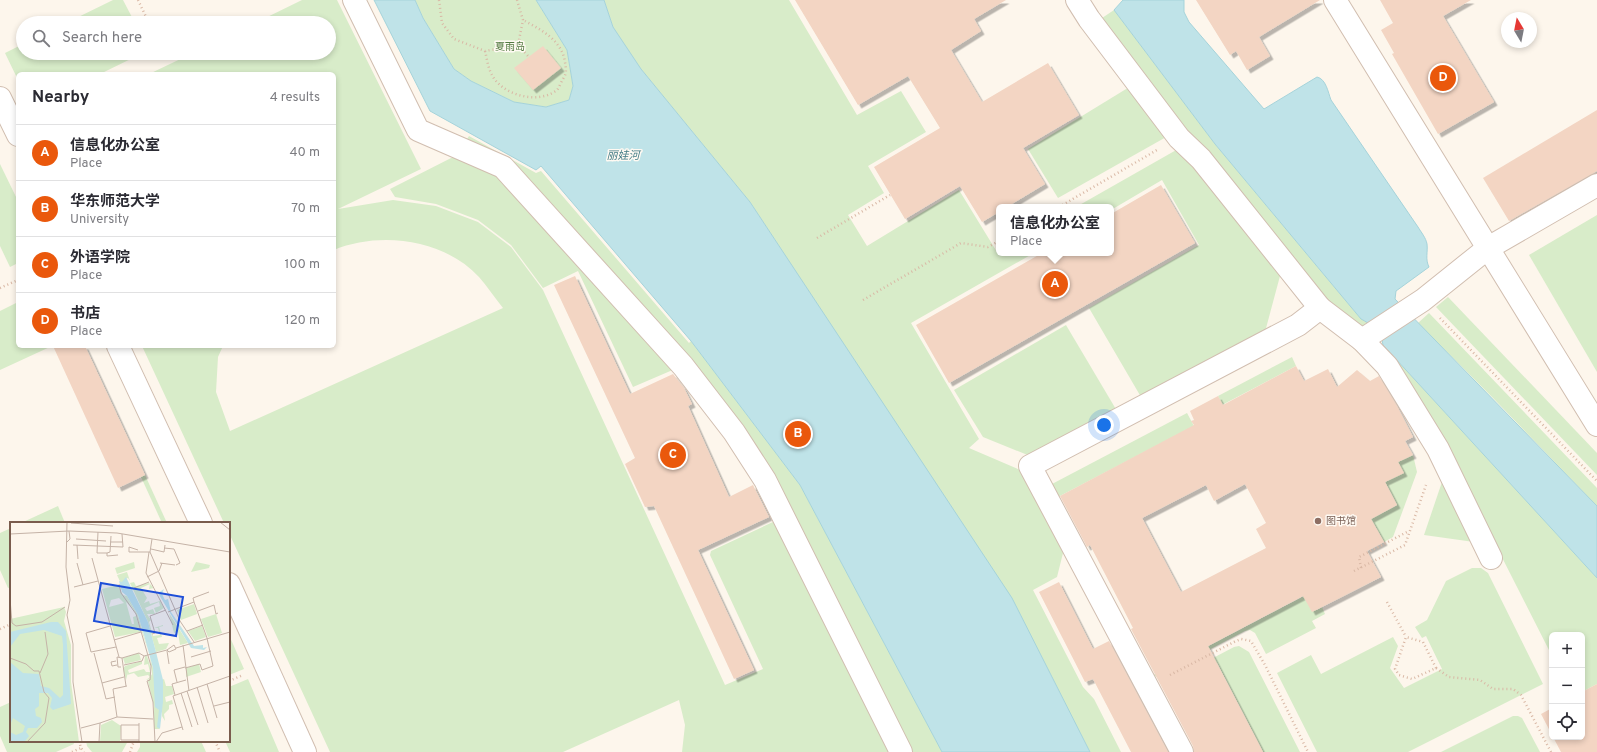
<!DOCTYPE html>
<meta charset="utf-8">
<style>
body{margin:0;font-family:Overpass,"Noto Sans SC",sans-serif;background:#f7f7f7;color:#2b2b33}
.controls{position:absolute;right:12px;bottom:12px;display:grid;overflow:hidden;border-radius:6px;box-shadow:0 2px 6px #0003}
.controls button{width:36px;height:36px;display:grid;place-items:center;padding:0;border:0;border-bottom:1px solid #e1e1e2;background:#fff;color:#2b2b33;font:20px sans-serif}
.compass{position:absolute;left:1501px;top:12px;width:36px;height:36px;border-radius:50%;background:#fff;box-shadow:0 2px 6px #0003;rotate:350deg}
.you{position:absolute;left:1104px;top:425px;width:14px;height:14px;margin:-10px;border:3px solid #fff;border-radius:50%;background:#1a73e8;box-shadow:0 0 0 6px #1a73e833}
.badge{display:grid;place-items:center;width:26px;height:26px;border-radius:50%;background:#ea580c;color:#fff;font-size:13px;font-weight:700}
.pin{position:absolute;translate:-50% -50%;border:2px solid #fff;box-shadow:0 1px 4px #0006}
.popup{position:absolute;left:996px;top:204px;width:118px;height:52px;box-sizing:border-box;display:grid;place-content:center;border-radius:6px;background:#fff;filter:drop-shadow(0 1px 3px #0005);font-size:13px;white-space:nowrap;color:#7c7c81}
.popup b{font-size:15px;color:#2b2b33}
.popup::after{content:'';position:absolute;left:50%;top:100%;margin-left:-8px;border:8px solid transparent;border-top-color:#fff}
.list{margin:0;padding:0;list-style:none}
h2{display:flex;justify-content:space-between;align-items:center;height:52px;margin:0;padding:0 16px;font-size:17px}
h2 small{font-size:13px;font-weight:400;color:#7c7c81}
.list li{display:grid;grid-template-columns:26px 1fr auto;gap:12px;align-items:center;box-sizing:border-box;height:56px;padding:0 16px;border-top:1px solid #e1e1e2}
.list b{display:block;font-size:15px;white-space:nowrap}
.list p{margin:0;font-size:13px;white-space:nowrap;color:#7c7c81}
.list em{font-size:13px;font-style:normal;color:#7c7c81}
.icon{flex:none;width:22px;height:22px;fill:none;stroke:currentColor;stroke-width:2;stroke-linecap:round;stroke-linejoin:round}
.map{position:relative;flex:none;width:1597px;height:752px;overflow:hidden}
.search{position:absolute;background:#fff;box-shadow:0 2px 6px #0003;left:16px;top:16px;width:320px;height:44px;display:flex;align-items:center;gap:10px;box-sizing:border-box;padding:0 14px;border-radius:22px;color:#7c7c81;font-size:15px}
.panel{position:absolute;background:#fff;box-shadow:0 2px 6px #0003;left:16px;top:72px;width:320px;height:276px;border-radius:6px}
.map>svg:first-child{display:block}
.green{fill:#d8ecc9}
.water{fill:#bfe3e8;stroke:#a5d3da}
.building{fill:#f3d5c3;fill-rule:evenodd;filter:url(#shadow)}
.lines{fill:none;stroke-linecap:round;stroke-linejoin:round}
.minor-casing{stroke:#d1beb0;stroke-width:24}
.path{stroke:#d9b8a5;stroke-width:2.5;stroke-dasharray:1 3;stroke-linecap:butt}
.minor{stroke:#fff;stroke-width:22}
.education-dot{fill:#8d6e63;stroke:#fffaf3;stroke-width:1.5}
.labels{text-anchor:middle;dominant-baseline:central;stroke-width:3;stroke-linejoin:round;paint-order:stroke}
.park-label{font-size:10px;fill:#537a41;stroke:#fffaf3}
.education-label{font-size:10px;fill:#785e54;stroke:#fffaf3;text-anchor:start}
.water-label{font-size:11px;font-style:italic;fill:#437c86;stroke:#fffaf3}
.inset-road{fill:none;stroke:#c5b3a7;stroke-width:1}
.view{fill:#1d4ed8;fill-opacity:0.15;stroke:#1d4ed8;stroke-width:2}
.inset-edge{fill:none;stroke:#7a5c4d;stroke-width:2}
</style>
<div class="map">
<svg width="1597" height="752" viewBox="0 0 1597 752">
<defs>
<filter id="shadow"><feDropShadow dx="3.5" dy="3.5" stdDeviation="0" flood-color="#0004"/></filter>
</defs>
<rect width="100%" height="100%" fill="#fdf6ec"/>
<g class="green">
<path d="M113,0H123L135,23H66Z"/>
<path d="M302,0H337L421,169L338,209L393,200L436,206L478,222L511,247L543,290L725,685L763,669L710,555L711,551L775,521L890,752H682L685,725L679,700L563,752H330L229,533V523H224L142,346H223L218,357L216,392L230,431L503,308C495,298 487,286 479,277C444,239 380,231 334,250V74H149L193,53H329V23H255Z"/>
<path d="M415,0H536L567,50L573,86L569,100L546,107L514,102L471,81L454,69L423,18Z"/>
<path d="M604,0H789L857,115L901,91L926,132L868,166L884,193L848,215L867,246L959,190L997,252L1034,253L911,323L979,439L969,448L1025,472L1064,549L1057,577L1033,590L1083,687L1094,699L1121,752H1090L1011,598L750,202L641,69L613,27Z"/>
<path d="M1114,10L1215,144L1361,319L1369,323L1361,329L1326,303L1173,119L1099,20Z"/>
<path d="M23,44V53H143L100,74H18V80L5,53Z"/>
<path d="M1131,86L1168,136L1058,198L1028,149Z"/>
<path d="M469,136L536,173L541,171L689,343L691,341L800,485L942,752H910L773,475L675,369L633,387L578,271L543,288L511,245L478,220L436,204L395,197L390,189L457,155Z"/>
<path d="M1178,149L1194,165L1280,276L1265,332L1141,397L1089,308L1199,245L1162,180L1111,210V207H1076Z"/>
<path d="M0,164L18,201V263L10,267L0,246Z"/>
<path d="M1597,215V372L1529,255Z"/>
<path d="M1448,297L1597,453V475L1436,307Z"/>
<path d="M18,302V346H52L0,370V311Z"/>
<path d="M1429,313L1597,488V506L1493,398L1418,323Z"/>
<path d="M1066,325L1117,411L1030,456L983,437L954,390Z"/>
<path d="M1383,345L1597,578V684L1582,692V635H1552V656L1443,441L1384,353Z"/>
<path d="M1292,357L1296,366L1222,405L1218,396Z"/>
<path d="M1187,413L1194,426L1058,497L1052,484Z"/>
<path d="M1413,455L1417,472L1393,537L1384,542L1371,519L1397,505L1385,482L1403,473L1398,462Z"/>
<path d="M145,475L167,523H162L141,477Z"/>
<path d="M1443,479L1474,542L1424,535Z"/>
<path d="M58,506L65,523H21Z"/>
<path d="M11,528V587L8,588L0,570V533Z"/>
<path d="M1472,568H1481L1488,573L1543,684L1408,752H1317L1277,673L1311,655L1321,674L1393,637L1398,646L1390,668L1404,688L1442,669L1426,636L1422,638L1415,627L1427,620L1446,581Z"/>
<path d="M1304,596L1311,608L1317,610L1322,607L1325,614L1312,621L1316,628L1266,654L1255,633L1250,630L1245,631L1157,677L1153,675Z"/>
<path d="M229,635L244,669L229,675Z"/>
<path d="M1239,646L1249,652L1300,752H1263L1217,663L1173,685V679L1234,647Z"/>
<path d="M248,679L279,752H230L225,741H229V687Z"/>
<path d="M11,702V741H73L74,744L56,752H7L0,736V707Z"/>
<path d="M1513,716H1518L1522,718L1540,752H1441Z"/>
<path d="M86,741H128L122,752H92L87,746Z"/>
<path d="M140,741H201L206,752H137L140,747Z"/>
</g>
<g class="water">
<path d="M374,0H415L423,18L454,69L471,81L514,102L546,107L569,100L573,86L567,50L536,0H604L613,27L641,69L750,202L1012,598L1090,752H942L800,485L691,341L541,166L536,170L430,111Z"/>
<path d="M1123,0H1184V12L1189,22L1264,109L1317,77C1326,79 1328,92 1331,100L1418,227C1421,232 1426,238 1427,244C1428,252 1425,259 1429,267L1396,291L1395,299L1597,506V578L1383,345C1382,333 1371,324 1361,319L1215,144L1114,10Z"/>
</g>
<g class="building">
<path d="M795,0H1006L974,19L981,31L951,50L982,102L1048,63L1079,115L1023,148L1045,184L1007,207H999V212L982,222L960,186L905,219L874,167L940,128L908,76L858,105Z"/>
<path d="M1196,0H1320L1259,37L1270,56L1247,70L1236,51L1230,55Z"/>
<path d="M1380,0H1471L1443,16L1494,102L1438,134L1392,54L1394,53L1381,30L1393,23Z"/>
<path d="M543,46L561,68L533,90L514,68Z"/>
<path d="M1597,110V171L1509,221L1483,178Z"/>
<path d="M1161,185L1195,243L949,383L916,325L1042,253H1111V214Z"/>
<path d="M575,276L630,394L673,374L684,388L692,404L688,406L729,497L753,485L769,517L698,550L754,670L734,679L654,506L645,507L625,464L635,458L554,285Z"/>
<path d="M53,346H85L145,475L118,488Z"/>
<path d="M1296,366L1304,381L1328,369L1337,387L1357,370L1370,381L1379,376L1397,406L1413,437L1405,441L1413,455L1398,462L1404,473L1385,482L1397,505L1371,519L1384,542L1367,551L1381,577L1312,612L1303,596L1208,646L1263,752H1194L1193,746L1131,629L1133,628L1090,545L1087,547L1060,496L1194,425L1191,421L1194,420L1190,411L1218,396L1223,405ZM1245,484L1266,523L1256,529L1266,548L1181,592L1142,518L1206,485L1214,501Z"/>
<path d="M1059,582L1093,649L1109,641L1168,752H1131L1093,679L1085,682L1039,592Z"/>
<path d="M1597,684V752H1561L1553,737H1582V692Z"/>
<path d="M1552,708V735L1541,714Z"/>
</g>
<g class="lines">
<g class="minor-casing">
<g id="minor">
<path d="M354,0L418,130L503,167L683,366L734,432L765,480L901,752"/>
<path d="M1077,0L1089,19L1179,138L1201,159L1320,308L1362,340L1387,366L1438,449L1491,558"/>
<path d="M1335,0L1597,425"/>
<path d="M0,98L18,135"/>
<path d="M1362,340L1423,300L1488,248L1597,185"/>
<path d="M118,346L201,523"/>
<path d="M229,584L305,752"/>
<path d="M1182,752L1030,466L1298,325L1320,308"/>
</g>
</g>
<g class="path">
<path d="M138,0L149,23"/>
<path d="M439,0L442,23L454,39L485,51L518,45"/>
<path d="M517,0L523,20L518,45L529,57"/>
<path d="M485,51C487,59 488,68 492,75C502,95 538,105 557,90C559,88 561,82 563,79C567,73 566,69 565,62C562,40 540,29 523,20"/>
<path d="M1059,207L1157,150"/>
<path d="M817,238L890,195"/>
<path d="M0,288L18,280"/>
<path d="M863,300L961,243L988,247L999,241"/>
<path d="M1440,318L1597,481"/>
<path d="M1361,568L1359,557L1409,531"/>
<path d="M1354,571L1405,545L1426,485"/>
<path d="M1387,602L1406,637"/>
<path d="M0,629L11,624"/>
<path d="M1436,668L1423,642L1406,637L1395,669L1399,675L1412,679L1436,668L1449,677L1480,680L1493,689H1513L1521,695L1551,752"/>
<path d="M1170,675L1234,642L1241,639L1251,641L1265,665L1308,752"/>
<path d="M229,681L243,675"/>
<path d="M79,741L81,748L84,752"/>
<path d="M215,741L220,752"/>
<path d="M72,752L81,748"/>
<path d="M130,752L134,741"/>
</g>
<use href="#minor" class="minor"/>
</g>
<circle class="education-dot" cx="1318" cy="521" r="4"/>
<g class="labels">
<g class="park-label">
<text x="510" y="47">夏雨岛</text>
</g>
<g class="education-label">
<text x="1326" y="521">图书馆</text>
</g>
<g class="water-label">
<text x="623" y="156">丽娃河</text>
</g>
</g>
<g transform="translate(10 522)">
<rect width="220" height="220" fill="#fdf6ec"/>
<path d="M124,40L125,46L107,52L105,46ZM186,40L200,43L199,46L181,50ZM117,50L120,59L118,56L115,57L114,59L120,68L118,71L114,68L107,53ZM124,60L126,64L139,61L144,66L139,67L140,62L131,66L137,76L134,81L139,79L140,82L150,79L154,86L146,91L144,86L150,84L149,80L135,86L137,89L143,87L145,92H137L141,98L139,100L143,114L150,113L148,106H144L153,103V104L149,105L152,115L147,116L149,122L159,121L156,127L146,130L138,100L120,61ZM108,63L113,73L117,74L128,93L139,131L126,92L116,75L122,86L116,80L122,102H124L123,95L126,94L131,110L105,115L92,67ZM109,76L114,81L99,85L101,78ZM184,82L187,92L171,98L167,88ZM54,85L56,90L54,99L61,123V160L69,220H0V97ZM159,91L178,121L170,123L168,110L164,111ZM206,92L212,111L198,115L191,97ZM192,104L196,115L185,119L178,109ZM129,131L131,138L115,142L113,136ZM135,134H137L140,144V157L136,158L140,155L138,153L128,155L124,151L117,153L118,150L116,158L113,147L115,144L132,139V142L118,148L119,151L134,147L136,150H140L138,142L134,143ZM140,135L143,146L147,185L149,188V207H144V185L138,159L142,152ZM189,142L191,150L176,155V146ZM154,157L156,164H162L164,172L155,175L156,180L162,178L163,182L159,183V187L154,192L155,199L152,194V158ZM102,198L111,204L110,220H90L91,203Z" fill="#d8ecc9" fill-rule="evenodd"/>
<path d="M116,55L138,100L146,130L153,158V180L150,207L147,205L149,188L145,185L143,146L134,113L128,93L117,74L112,70L109,59L112,60ZM154,67L152,72L155,78L158,77L161,90L184,124L193,123V126L197,125L194,128L181,126L148,71ZM41,100H48L56,109L61,182L43,188L40,185L42,176L38,171H29V184L25,187L26,194L31,196L32,200L27,206H18L16,210L19,214L15,219L0,220V210L6,213L13,210L15,204L3,196L0,203V140L13,151L29,152L31,164L39,166L50,176L53,173V123L52,114L34,108L10,112L0,125V110Z" fill="#bfe3e8"/>
<path class="inset-road" d="M57,0L56,45L60,78L57,93L63,122V160L72,220M210,0L220,8M61,1L103,4M88,10L87,31H97V34L108,33M0,12L59,9L107,11L220,30M66,17L96,19M142,17L140,30L170,99L184,120M100,20H113M56,21L60,17L59,9M63,23L113,25L112,12M67,23L68,37M154,26L164,27L170,41L166,43M141,27L154,30L155,23M128,28L119,25V30H140M139,30L136,51L163,103M97,31L100,30L101,14M82,36L109,135M67,41L73,63M150,41L165,43M137,55L149,49L152,41M109,62L111,71L126,92L141,144L140,158L137,159L143,180L145,220M64,65L88,59M124,66L139,60M0,77L2,101L6,104L32,100L55,85M184,80L183,76L199,70M188,89L204,83L206,92L208,91M158,90L184,80L197,116L203,144L192,148L190,142L175,146M100,104L76,111L81,130L106,125M177,109L193,103M142,112L145,111L140,94L156,88M104,118L131,110M173,123L179,169M166,126L220,110M157,129L159,142M84,131L92,161L114,155M134,134L157,128L164,123L166,127L159,130L157,128M181,135L201,129M0,136L16,142L24,149H29L34,170L39,176L35,201L17,220M112,136L129,131L134,134L132,139L114,143M106,139L101,140L102,144L107,143M111,145H108L107,135L112,136L116,164M30,151L38,132L35,110M167,160L164,148L175,145M92,161L96,177L105,175M197,162L207,196M187,165L198,201M177,169L188,203M171,171L182,205M165,173L162,162L176,158M204,184L220,180M107,195L103,167L117,164M71,206L90,201M173,208L163,174L220,154M129,218H111V203H129M129,219V201M89,220L90,201L107,195L143,197M146,220L152,211L172,205"/>
<path class="view" d="M91,61L173,75L166,114L84,99Z"/>
<rect width="220" height="220" class="inset-edge"/>
</g>
</svg>
<div class="controls">
<button>+</button>
<button>−</button>
<button><svg class="icon" aria-label="locate" viewBox="0 0 24 24"><circle cx="12" cy="12" r="6"/><path d="M12 2v4M12 18v4M2 12h4M18 12h4"/></svg></button>
</div>
<svg class="compass" viewBox="-18 -18 36 36"><path d="M0-13l5 13h-10z" fill="#e53935"/><path d="M0 13l5-13h-10z" fill="#7c7c81"/></svg>
<div class="you"></div>
<div class="pin badge" style="left:1055px;top:284px">A</div>
<div class="popup"><b>信息化办公室</b>Place</div>
<div class="pin badge" style="left:798px;top:434px">B</div>
<div class="pin badge" style="left:673px;top:455px">C</div>
<div class="pin badge" style="left:1443px;top:78px">D</div>
<div class="search"><svg class="icon" aria-label="search" viewBox="0 0 24 24"><circle cx="10" cy="10" r="6"/><path d="M15 15l6 6"/></svg>Search here</div>
<section class="panel">
<h2>Nearby<small>4 results</small></h2>
<ul class="list">
<li><span class="badge">A</span><div><b>信息化办公室</b><p>Place</p></div><em>40 m</em></li>
<li><span class="badge">B</span><div><b>华东师范大学</b><p>University</p></div><em>70 m</em></li>
<li><span class="badge">C</span><div><b>外语学院</b><p>Place</p></div><em>100 m</em></li>
<li><span class="badge">D</span><div><b>书店</b><p>Place</p></div><em>120 m</em></li>
</ul>
</section>
</div>
